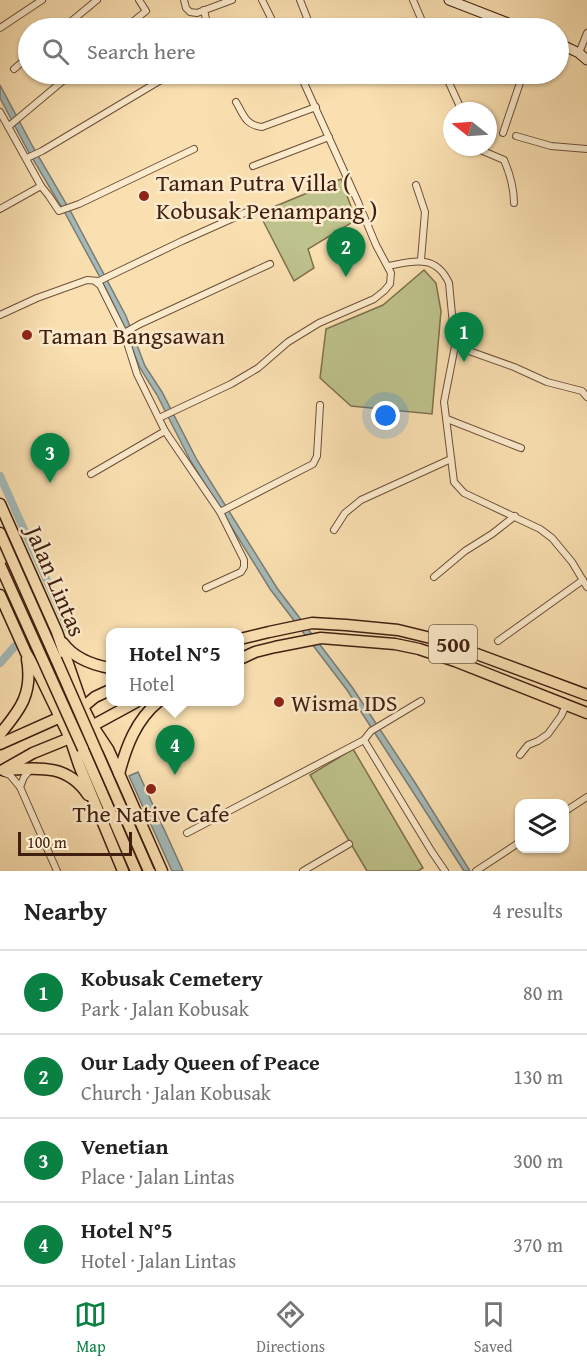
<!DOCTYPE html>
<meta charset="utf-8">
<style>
body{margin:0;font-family:"Gentium Book Plus",serif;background:#f6f6f6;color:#222}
.controls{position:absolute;right:18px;bottom:18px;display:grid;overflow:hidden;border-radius:12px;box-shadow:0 2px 4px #0004}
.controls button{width:54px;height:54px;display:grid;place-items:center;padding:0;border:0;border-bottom:2px solid #e0e0e0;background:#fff;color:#222;font:30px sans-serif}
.compass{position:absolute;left:443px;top:102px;width:54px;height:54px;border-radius:50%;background:#fff;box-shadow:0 2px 4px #0004;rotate:287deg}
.scale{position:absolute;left:18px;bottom:15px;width:114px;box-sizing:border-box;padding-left:6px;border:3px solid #401f11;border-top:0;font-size:16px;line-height:21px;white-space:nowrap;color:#401f11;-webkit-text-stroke:4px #fcebcc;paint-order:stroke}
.you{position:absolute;left:386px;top:416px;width:21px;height:21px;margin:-15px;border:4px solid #fff;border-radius:50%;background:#1a73e8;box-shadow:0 0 0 9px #1a73e833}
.badge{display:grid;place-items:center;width:39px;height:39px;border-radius:50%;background:#0b8043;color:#fff;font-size:20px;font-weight:700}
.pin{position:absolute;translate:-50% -50px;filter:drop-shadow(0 2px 3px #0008)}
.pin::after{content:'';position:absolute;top:32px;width:21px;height:18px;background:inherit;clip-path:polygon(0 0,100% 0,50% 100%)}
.popup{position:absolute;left:106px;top:628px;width:138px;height:78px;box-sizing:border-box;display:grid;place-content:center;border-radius:12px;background:#fff;filter:drop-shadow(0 2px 4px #0005);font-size:20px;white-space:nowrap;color:#767676}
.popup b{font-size:22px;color:#222}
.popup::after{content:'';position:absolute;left:50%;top:100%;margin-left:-12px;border:12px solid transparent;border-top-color:#fff}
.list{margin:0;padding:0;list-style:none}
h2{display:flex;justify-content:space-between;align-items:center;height:78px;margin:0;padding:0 24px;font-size:26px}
h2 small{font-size:20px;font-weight:400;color:#767676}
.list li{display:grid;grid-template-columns:39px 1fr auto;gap:18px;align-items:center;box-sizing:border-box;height:84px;padding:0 24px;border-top:2px solid #e0e0e0}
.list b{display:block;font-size:22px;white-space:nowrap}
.list p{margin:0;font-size:20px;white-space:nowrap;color:#767676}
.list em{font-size:20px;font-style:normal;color:#767676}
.icon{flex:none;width:33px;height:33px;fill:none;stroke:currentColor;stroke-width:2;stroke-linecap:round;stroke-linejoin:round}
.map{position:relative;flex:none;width:587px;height:871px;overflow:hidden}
.search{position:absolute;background:#fff;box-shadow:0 2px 4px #0004;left:18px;right:18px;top:18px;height:66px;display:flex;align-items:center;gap:15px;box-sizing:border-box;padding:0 21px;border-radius:33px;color:#767676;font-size:22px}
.sheet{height:414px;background:#fff}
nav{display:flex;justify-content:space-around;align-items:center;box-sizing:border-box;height:84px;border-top:2px solid #e0e0e0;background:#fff;font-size:16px;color:#767676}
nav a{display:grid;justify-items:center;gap:3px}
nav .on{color:#0b8043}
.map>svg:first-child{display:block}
.green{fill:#bec28c;stroke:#7f704e;stroke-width:1.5}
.water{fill:#a4bab8;stroke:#7c7c75;stroke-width:1.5}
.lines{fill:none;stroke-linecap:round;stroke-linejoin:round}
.canal{stroke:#a4bab8;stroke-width:8}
.minor-casing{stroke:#6e4f39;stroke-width:8}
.secondary-casing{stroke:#401f11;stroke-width:11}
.primary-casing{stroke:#401f11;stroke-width:13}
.trunk-casing{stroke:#401f11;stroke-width:13}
.minor{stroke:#fcebcc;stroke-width:6}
.secondary{stroke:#fcebcc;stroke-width:9}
.primary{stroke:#fae0b1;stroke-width:10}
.trunk{stroke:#fae0b1;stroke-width:10}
.trunk-bridge-casing{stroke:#401f11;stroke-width:13;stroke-linecap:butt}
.trunk-bridge{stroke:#fae0b1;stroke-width:10}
.poi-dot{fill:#8f2418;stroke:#fcebcc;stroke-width:2}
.labels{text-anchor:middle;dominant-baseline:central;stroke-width:5;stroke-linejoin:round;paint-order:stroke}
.shield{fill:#fcebcc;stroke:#785c49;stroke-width:1.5}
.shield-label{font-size:22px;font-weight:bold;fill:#401f11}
.poi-label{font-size:24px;fill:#401f11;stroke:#fcebcc;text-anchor:start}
.street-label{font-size:24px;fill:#401f11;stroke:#fcebcc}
</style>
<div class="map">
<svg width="587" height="871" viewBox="0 0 587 871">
<rect width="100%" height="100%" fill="#fae0b1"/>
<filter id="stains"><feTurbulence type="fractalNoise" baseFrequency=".00333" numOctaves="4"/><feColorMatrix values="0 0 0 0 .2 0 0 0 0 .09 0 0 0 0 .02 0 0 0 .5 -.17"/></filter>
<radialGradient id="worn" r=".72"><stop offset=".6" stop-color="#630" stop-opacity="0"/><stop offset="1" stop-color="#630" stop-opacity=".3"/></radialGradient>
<g class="green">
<path d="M341,179L356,220L308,249L314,268L294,281L259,213Z"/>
<path d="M424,270L436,283L441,311L432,414L351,406L320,378L326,329L383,305Z"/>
<path d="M353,749L423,868L418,871H367L310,775Z"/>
</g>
<g class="water">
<path d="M0,85L33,147L71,212L126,316L145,366L162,392L197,460L277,588L352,687L414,781L470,871H464L347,690L270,589L190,460L157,395L140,368L120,318L102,281L65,213L28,151L0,98Z"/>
<path d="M138,772L183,871H172L129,776Z"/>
</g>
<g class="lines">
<g class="canal">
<path d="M0,476L69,630"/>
<path d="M0,663L15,646"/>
</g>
<g class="minor-casing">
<g id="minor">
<path d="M184,0L186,8L190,12L197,13L232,0"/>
<path d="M262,0L276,28"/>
<path d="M300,0L311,28"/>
<path d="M413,0L425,28"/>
<path d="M204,10L208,28"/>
<path d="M0,28L42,0"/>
<path d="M63,28L97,0"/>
<path d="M125,28L146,11L139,0"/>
<path d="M579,53L587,33"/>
<path d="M14,69L28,57"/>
<path d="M445,74L462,111"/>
<path d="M236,102C244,115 245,125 262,127L316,107"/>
<path d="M0,112L41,186L0,209"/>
<path d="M9,126L71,74"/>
<path d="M503,133L523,74"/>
<path d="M516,136L551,146L587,149"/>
<path d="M479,147L483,151L504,160C510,174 514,188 514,203"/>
<path d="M27,158L42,151L171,74"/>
<path d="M253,166L329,137"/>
<path d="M416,185L425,212L421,260"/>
<path d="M41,186L49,196L59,211L79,204L194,149"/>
<path d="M388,266C414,261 436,254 449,283L455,346L444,402L454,482L464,493L540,529L552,538L572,562L587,587"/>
<path d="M0,315L37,298L87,280L99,281L182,241L249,211"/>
<path d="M124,333L140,324L270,264"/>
<path d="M455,346L514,367L547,382L582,391L587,397"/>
<path d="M159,418L231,384L258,368L288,342L319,323L374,299L384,291L390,284L391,273L376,245L358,202L300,74"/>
<path d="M447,419L521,448"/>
<path d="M165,431L220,512L244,560V567L241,572L206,588"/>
<path d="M91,474L165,431L137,374L124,333L100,285L96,282"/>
<path d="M220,512L313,464L317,456L320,405"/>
<path d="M334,530L345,513L361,500L451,459"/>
<path d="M434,577L465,551L492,534L515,516"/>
<path d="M498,641L583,580"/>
<path d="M364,740L432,852L445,871"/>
<path d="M520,755L528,745L538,741L548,734L561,716L566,705"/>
<path d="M4,773L10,775L20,787L57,871"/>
<path d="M20,787L24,777L30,770"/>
<path d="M564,812L587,797"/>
<path d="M187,833L364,740L371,731L421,701"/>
<path d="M303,871L349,844"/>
<path d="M476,871L520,842"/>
</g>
</g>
<g class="secondary-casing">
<g id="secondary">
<path d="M449,0L521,28"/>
<path d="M558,43L579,53L587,60"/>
</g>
</g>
<g class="primary-casing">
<g id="primary">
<path d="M240,639L269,632L312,623L346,625L398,630L439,640L587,695"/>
<path d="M240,659L255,652L275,647L321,638L395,644L419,649L455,661L587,713"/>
<path d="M0,744L83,707L95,697L110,690"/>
<path d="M3,770L33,753L70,738L136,702"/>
</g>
</g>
<g class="trunk-casing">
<g id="trunk">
<path d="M0,504L57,632L83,707L92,725L108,749L113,760L162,871"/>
<path d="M0,533L56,659"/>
<path d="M0,595L26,653L41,678L70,738L79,765L123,871"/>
<path d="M63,643C74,658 93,665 110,668"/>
<path d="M0,734C21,709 33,693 27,659"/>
<path d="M83,749L136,871"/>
<path d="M4,770C37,768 67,763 88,795"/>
<path d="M119,774C126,747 136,720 158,702"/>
</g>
</g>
<use href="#minor" class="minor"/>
<use href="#secondary" class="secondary"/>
<use href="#primary" class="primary"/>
<use href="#trunk" class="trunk"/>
<g class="trunk-bridge-casing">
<g id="trunk-bridge">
<path d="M0,565L83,749"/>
<path d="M56,659L149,871"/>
</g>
</g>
<use href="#trunk-bridge" class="trunk-bridge"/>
</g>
<g class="poi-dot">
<circle cx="144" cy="196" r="6"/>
<circle cx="27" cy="335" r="6"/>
<circle cx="279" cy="702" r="6"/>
<circle cx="151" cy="789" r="6"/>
</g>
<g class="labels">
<rect class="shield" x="429" y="625" width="48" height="38" rx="4.5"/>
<g class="shield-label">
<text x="453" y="644">500</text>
</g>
<g class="poi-label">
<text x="156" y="182">Taman Putra Villa (<tspan x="156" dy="28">Kobusak Penampang )</tspan></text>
<text x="39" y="335">Taman Bangsawan</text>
<text x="291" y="702">Wisma IDS</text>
<text x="151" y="813" text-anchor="middle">The Native Cafe</text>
</g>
<g class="street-label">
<text transform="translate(56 581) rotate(67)">Jalan Lintas</text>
</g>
</g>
<rect width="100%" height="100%" filter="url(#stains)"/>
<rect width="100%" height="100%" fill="url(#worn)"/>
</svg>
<div class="controls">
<button><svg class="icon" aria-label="layers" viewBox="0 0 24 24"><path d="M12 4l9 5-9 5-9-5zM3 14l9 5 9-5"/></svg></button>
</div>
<svg class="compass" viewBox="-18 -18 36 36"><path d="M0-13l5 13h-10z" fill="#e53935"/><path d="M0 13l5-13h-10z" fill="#767676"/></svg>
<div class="scale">100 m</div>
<div class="you"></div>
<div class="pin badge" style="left:464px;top:362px">1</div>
<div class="pin badge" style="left:346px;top:277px">2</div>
<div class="pin badge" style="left:50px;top:483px">3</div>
<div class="pin badge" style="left:175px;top:775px">4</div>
<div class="popup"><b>Hotel N°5</b>Hotel</div>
<div class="search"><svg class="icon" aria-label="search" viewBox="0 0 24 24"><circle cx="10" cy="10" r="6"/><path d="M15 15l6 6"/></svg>Search here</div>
</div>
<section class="sheet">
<h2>Nearby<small>4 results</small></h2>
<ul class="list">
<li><span class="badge">1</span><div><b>Kobusak Cemetery</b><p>Park · Jalan Kobusak</p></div><em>80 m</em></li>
<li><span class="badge">2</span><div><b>Our Lady Queen of Peace</b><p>Church · Jalan Kobusak</p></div><em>130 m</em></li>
<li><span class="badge">3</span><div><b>Venetian</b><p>Place · Jalan Lintas</p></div><em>300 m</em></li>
<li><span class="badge">4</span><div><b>Hotel N°5</b><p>Hotel · Jalan Lintas</p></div><em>370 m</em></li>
</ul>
</section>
<nav>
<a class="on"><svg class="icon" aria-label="map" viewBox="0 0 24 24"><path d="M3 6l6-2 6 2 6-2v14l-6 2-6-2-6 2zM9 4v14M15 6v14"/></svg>Map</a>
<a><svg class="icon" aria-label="directions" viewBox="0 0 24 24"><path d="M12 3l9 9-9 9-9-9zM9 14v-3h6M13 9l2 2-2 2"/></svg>Directions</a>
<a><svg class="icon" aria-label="saved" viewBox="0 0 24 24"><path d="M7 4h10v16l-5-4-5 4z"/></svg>Saved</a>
</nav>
